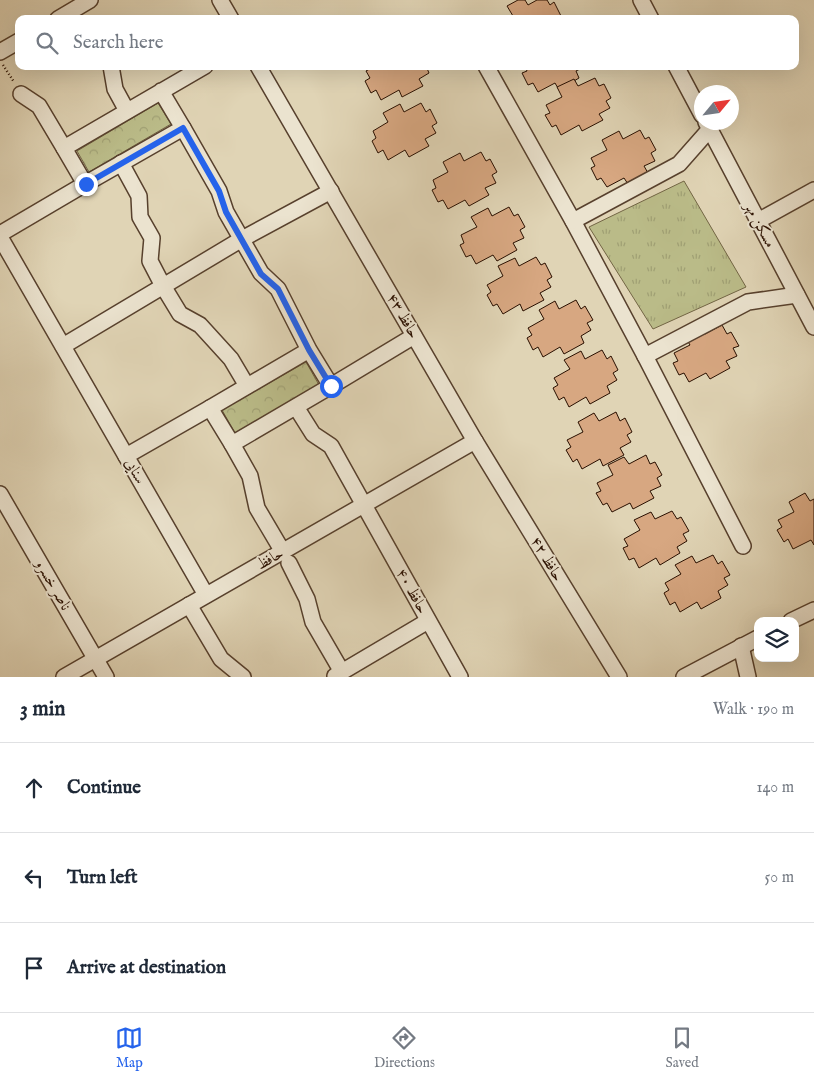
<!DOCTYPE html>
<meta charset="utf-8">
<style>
body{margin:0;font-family:"IM FELL English",Amiri,serif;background:#f2f2f3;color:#1f2937}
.controls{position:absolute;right:15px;bottom:15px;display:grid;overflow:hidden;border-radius:10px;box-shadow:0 5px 20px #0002}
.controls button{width:45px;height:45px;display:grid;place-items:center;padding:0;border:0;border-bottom:1px solid #e0e1e3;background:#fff;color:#1f2937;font:25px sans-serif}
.compass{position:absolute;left:694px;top:85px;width:45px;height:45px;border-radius:50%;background:#fff;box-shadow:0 5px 20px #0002;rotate:61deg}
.stop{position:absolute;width:15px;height:15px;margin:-11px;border:4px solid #2563eb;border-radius:50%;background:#fff}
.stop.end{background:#2563eb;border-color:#fff;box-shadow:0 1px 5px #0008}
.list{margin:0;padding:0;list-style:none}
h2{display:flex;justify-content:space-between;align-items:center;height:65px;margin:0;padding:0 20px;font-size:21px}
h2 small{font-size:16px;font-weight:400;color:#747a83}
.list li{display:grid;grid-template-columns:32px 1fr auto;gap:15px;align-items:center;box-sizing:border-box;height:90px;padding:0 20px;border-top:1px solid #e0e1e3}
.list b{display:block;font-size:19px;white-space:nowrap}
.list em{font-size:16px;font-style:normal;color:#747a83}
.icon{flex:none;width:28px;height:28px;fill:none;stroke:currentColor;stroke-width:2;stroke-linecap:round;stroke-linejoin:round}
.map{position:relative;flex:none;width:814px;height:677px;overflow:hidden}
.search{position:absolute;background:#fff;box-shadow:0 5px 20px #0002;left:15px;right:15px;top:15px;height:55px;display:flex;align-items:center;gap:12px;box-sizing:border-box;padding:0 18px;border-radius:10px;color:#747a83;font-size:19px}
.sheet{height:335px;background:#fff}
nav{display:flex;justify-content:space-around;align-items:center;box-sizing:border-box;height:70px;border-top:1px solid #e0e1e3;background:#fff;font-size:14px;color:#747a83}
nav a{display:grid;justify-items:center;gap:2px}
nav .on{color:#2563eb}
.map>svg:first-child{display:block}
.grass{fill:url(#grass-tufts);stroke:#726544}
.park{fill:url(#park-crowns);stroke:#726544}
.building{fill:#d7a781;stroke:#290f00}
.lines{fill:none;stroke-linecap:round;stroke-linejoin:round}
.minor-casing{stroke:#57402d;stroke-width:18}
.path{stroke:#290f00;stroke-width:2.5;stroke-dasharray:1 2.5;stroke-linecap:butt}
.minor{stroke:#ebe3cf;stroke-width:15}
.route{stroke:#2563eb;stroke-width:6}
.labels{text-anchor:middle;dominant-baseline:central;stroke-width:4;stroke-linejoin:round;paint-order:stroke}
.street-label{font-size:15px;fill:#290f00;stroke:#ebe3cf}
</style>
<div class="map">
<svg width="814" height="677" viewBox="0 0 814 677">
<defs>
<pattern id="grass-tufts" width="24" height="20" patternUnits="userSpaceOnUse" patternTransform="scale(1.25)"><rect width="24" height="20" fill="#babb88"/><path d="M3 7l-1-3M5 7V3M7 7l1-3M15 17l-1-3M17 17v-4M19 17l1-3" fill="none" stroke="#a0a074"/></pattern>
<pattern id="park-crowns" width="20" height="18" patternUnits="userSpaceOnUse" patternTransform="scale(1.25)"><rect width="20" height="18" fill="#babb88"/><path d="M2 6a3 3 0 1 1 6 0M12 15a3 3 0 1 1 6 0" fill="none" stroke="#a0a074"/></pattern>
</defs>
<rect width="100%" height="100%" fill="#e0d4b5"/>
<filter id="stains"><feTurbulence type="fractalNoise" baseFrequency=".004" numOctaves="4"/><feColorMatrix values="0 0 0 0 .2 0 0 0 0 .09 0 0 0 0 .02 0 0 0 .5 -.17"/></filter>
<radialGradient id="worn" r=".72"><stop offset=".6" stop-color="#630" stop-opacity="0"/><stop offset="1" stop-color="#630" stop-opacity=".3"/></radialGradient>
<path class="grass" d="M684,181L746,287L653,329L589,227Z"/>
<g class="park">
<path d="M158,103L171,124L89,172L77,151Z"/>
<path d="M306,362L319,385L235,433L222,410Z"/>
</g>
<g class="building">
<path d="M518,0H525L528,5L537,0H547L550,5L554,2L561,16L556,19H507L513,16L507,6Z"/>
<path d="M375,66H426L429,73L419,79L423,86L402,97L399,90L381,100L376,90L371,93L365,81L370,78L366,71Z"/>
<path d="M525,66H586L576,71L579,78L559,90L555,83L538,92L533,83L528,85L522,73L527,71Z"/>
<path d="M595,78L599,86L604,84L611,98L606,101L610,108L599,114L603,120L582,131L579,125L561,135L556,125L552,127L545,115L550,113L546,105L562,97L557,87L574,79L578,86Z"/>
<path d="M421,103L426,112L430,109L437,123L432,126L436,133L425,139L429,146L409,157L405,150L388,160L383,150L378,153L372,141L376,138L373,131L388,122L383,113L400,104L404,112Z"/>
<path d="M640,130L645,139L649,137L656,150L651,153L655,161L644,166L648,173L628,184L624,178L607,187L601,178L597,180L591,168L595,166L591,158L607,150L602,140L619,131L623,139Z"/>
<path d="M481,152L486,161L490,159L497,172L492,175L496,183L485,188L489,195L469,206L465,200L448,209L443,200L438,202L432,190L436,188L433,180L448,172L443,162L460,153L464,161Z"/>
<path d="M509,207L514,216L518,214L525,227L520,230L524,238L513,243L517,250L497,261L493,255L476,264L471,255L466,257L460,245L464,243L461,235L477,227L471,217L488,208L492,216Z"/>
<path d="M536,257L541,265L545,263L552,277L547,280L551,287L540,293L544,300L523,311L520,304L503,314L497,304L493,306L487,295L491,292L487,285L503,276L498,266L515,258L519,266Z"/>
<path d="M576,300L581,309L585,306L593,320L587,323L591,330L581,336L584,343L564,354L560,347L543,357L538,347L533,350L527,338L532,335L528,328L544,319L539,310L555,301L559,309Z"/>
<path d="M722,325L727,334L731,332L739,346L733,348L737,356L726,361L730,368L710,379L706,373L689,382L684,373L679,375L673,363L678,361L674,353L690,345L684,335L701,327L705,334Z"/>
<path d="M602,350L607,359L611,356L618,370L613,373L617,380L607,386L610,393L590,404L586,397L569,407L564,397L559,400L553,388L558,385L554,378L570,369L564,360L581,351L585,359Z"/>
<path d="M616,412L620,421L625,418L632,432L627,435L631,442L620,448L624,455L603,466L600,459L582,469L577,459L573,462L566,450L571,447L567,440L583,432L578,422L594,413L599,421Z"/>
<path d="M646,455L650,464L655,462L662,475L657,478L661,486L650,491L654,498L633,509L630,503L612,512L607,503L603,505L596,493L601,491L597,483L613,475L608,465L624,457L629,464Z"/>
<path d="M805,493L810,501L814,499V545L811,540L793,549L788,539L784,542L777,530L782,527L778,520L794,512L789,502Z"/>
<path d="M672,511L677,519L681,517L689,531L683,534L687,541L677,547L680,553L660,565L656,558L639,568L634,558L629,560L623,548L628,546L624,539L640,530L634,520L651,512L655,519Z"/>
<path d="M713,555L718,564L722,561L730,575L724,578L728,585L718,591L721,598L701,609L697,602L680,612L675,602L670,605L664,593L669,590L665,583L681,574L675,565L692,556L696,563Z"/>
</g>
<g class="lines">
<g class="minor-casing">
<g id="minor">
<path d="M220,0L231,19"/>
<path d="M641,0L651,19"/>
<path d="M58,19L90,0"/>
<path d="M0,52L19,41"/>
<path d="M111,66L115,89L127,111"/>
<path d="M258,66L475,441L619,677"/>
<path d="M486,66L573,221L645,356L743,546"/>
<path d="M676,66L702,115"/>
<path d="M161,91L183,128L85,184L64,148L205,66"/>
<path d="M21,94L39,106L64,148"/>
<path d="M706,122L814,327"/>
<path d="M183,128L219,191L226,212L261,273L278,289L309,350L331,386L232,444L210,408L309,350"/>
<path d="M121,163L139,196L140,217L152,238L150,261L163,286L180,314L200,325L231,359L247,386"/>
<path d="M573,221L679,164L709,130"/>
<path d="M758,221L814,190"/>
<path d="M0,234L85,184"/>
<path d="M0,237L206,595"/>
<path d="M63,346L242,239L331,191"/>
<path d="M645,356L748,302L797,295"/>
<path d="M331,386L414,336"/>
<path d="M296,407L313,434L331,446L460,677"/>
<path d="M232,444L250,476L257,508L283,552"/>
<path d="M126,456L210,408"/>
<path d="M0,494L106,677"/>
<path d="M289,563L307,599L313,622L342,672"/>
<path d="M189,605L221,659L243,677"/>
<path d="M791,621L814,610"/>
<path d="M741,646L748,677"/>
<path d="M335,676L428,621"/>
<path d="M64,677L475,441"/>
<path d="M684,677L758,638"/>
</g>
</g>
<path class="path" d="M3,65L14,82"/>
<use href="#minor" class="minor"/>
</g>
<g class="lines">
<path class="route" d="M86,184L183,128L219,191L226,212L261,274L278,289L309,350L331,386"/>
</g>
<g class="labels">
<g class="street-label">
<text transform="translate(760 225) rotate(62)">مسکن مهر</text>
<text transform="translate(403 316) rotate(60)">حافظ ۴۳</text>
<text transform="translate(135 471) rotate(60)">سنایی</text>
<text transform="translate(270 559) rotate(-30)">حافظ</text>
<text transform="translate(547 559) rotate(59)">حافظ ۴۲</text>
<text transform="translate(53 585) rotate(60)">ناصر خسرو</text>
<text transform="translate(412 591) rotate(61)">حافظ ۴۰</text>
</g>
</g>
<rect width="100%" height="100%" filter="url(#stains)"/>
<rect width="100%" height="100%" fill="url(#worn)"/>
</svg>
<div class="controls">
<button><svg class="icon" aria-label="layers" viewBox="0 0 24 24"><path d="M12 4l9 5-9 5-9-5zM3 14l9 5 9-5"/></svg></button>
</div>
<svg class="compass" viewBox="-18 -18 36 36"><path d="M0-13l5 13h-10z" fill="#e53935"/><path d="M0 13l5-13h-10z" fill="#747a83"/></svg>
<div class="stop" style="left:331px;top:386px"></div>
<div class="stop end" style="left:86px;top:184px"></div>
<div class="search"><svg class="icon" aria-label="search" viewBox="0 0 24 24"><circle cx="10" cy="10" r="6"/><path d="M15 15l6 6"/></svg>Search here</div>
</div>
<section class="sheet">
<h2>3 min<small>Walk · 190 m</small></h2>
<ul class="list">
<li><svg class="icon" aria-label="ahead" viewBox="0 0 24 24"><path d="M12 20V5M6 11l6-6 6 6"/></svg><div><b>Continue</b></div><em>140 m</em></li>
<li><svg class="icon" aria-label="left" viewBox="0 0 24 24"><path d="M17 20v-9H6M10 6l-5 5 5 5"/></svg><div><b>Turn left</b></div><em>50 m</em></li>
<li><svg class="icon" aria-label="arrive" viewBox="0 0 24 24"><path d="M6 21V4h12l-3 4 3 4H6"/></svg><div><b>Arrive at destination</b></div></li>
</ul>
</section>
<nav>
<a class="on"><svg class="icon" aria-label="map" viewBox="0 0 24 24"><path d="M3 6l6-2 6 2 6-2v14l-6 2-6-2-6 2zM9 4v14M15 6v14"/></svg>Map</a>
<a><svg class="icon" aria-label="directions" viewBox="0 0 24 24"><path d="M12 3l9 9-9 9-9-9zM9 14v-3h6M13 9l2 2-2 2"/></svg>Directions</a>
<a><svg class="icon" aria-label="saved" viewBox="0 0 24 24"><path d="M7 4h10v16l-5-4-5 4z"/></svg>Saved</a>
</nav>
